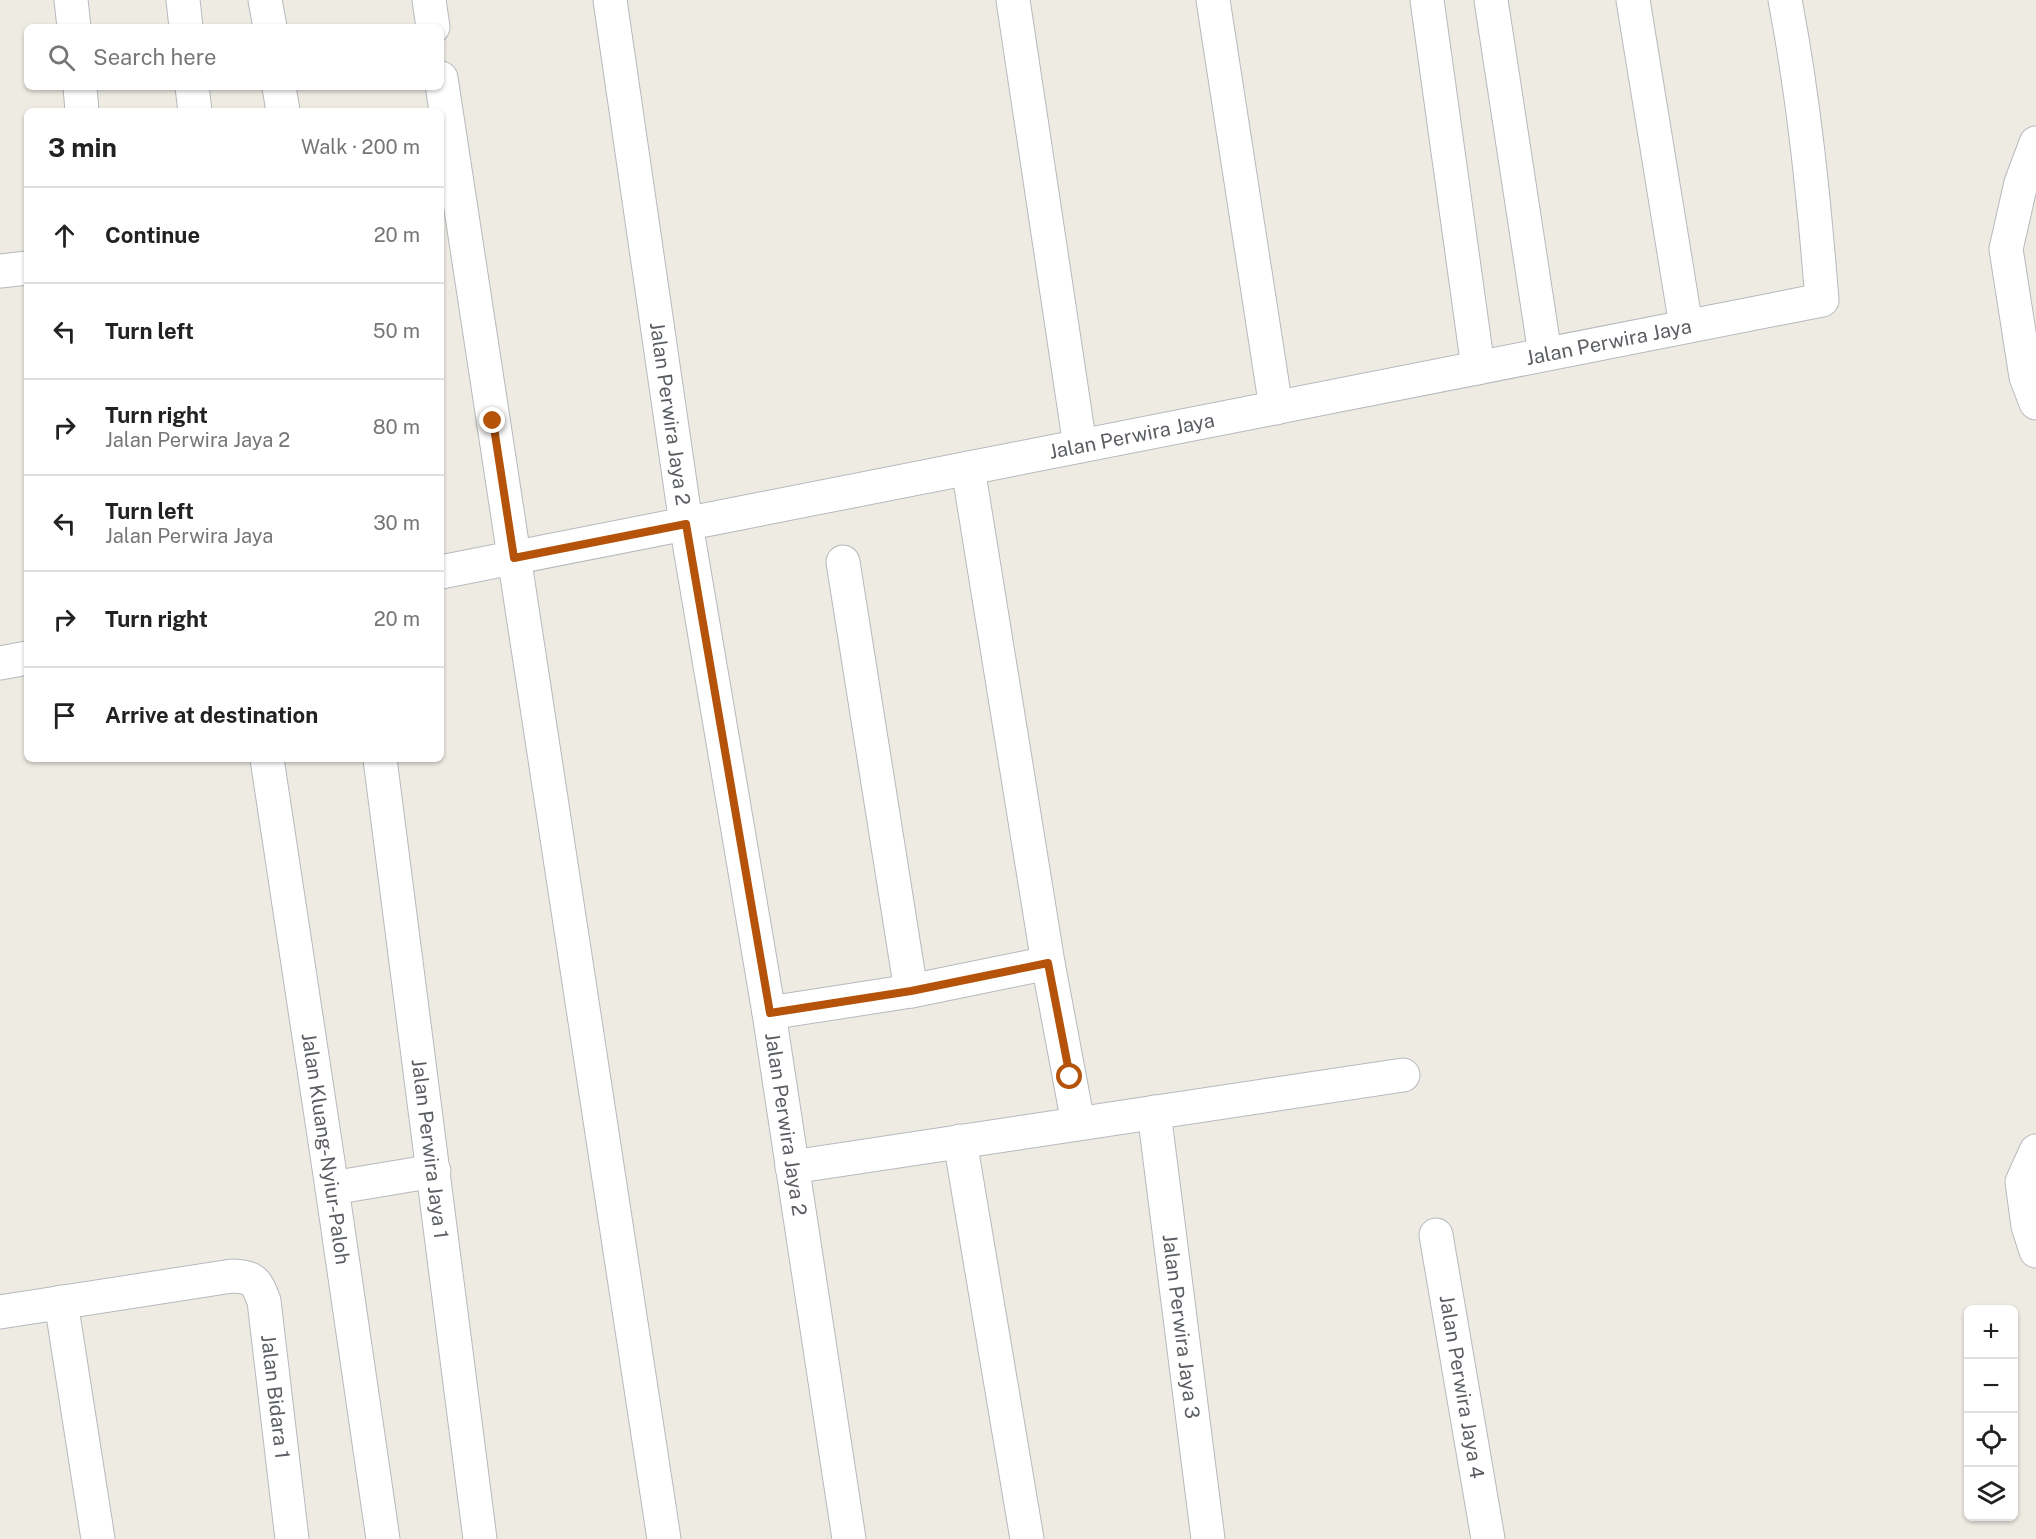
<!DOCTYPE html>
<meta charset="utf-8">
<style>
body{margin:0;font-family:"Public Sans",sans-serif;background:#f2f2f2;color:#222}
.controls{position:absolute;right:18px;bottom:18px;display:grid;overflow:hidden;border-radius:9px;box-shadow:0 2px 4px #0004}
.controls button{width:54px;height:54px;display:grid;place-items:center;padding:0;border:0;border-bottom:2px solid #e0e0e0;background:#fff;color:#222;font:30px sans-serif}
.stop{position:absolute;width:18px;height:18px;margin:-14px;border:4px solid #b45309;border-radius:50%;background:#fff}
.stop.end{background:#b45309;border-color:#fff;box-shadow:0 2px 6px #0008}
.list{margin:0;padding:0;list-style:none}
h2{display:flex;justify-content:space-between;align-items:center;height:78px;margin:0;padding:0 24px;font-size:26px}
h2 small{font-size:20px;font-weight:400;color:#767676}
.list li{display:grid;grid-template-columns:39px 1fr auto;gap:18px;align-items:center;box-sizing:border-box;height:96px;padding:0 24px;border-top:2px solid #e0e0e0}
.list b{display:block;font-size:22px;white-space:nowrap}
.list p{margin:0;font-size:20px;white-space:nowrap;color:#767676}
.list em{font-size:20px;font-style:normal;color:#767676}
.icon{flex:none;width:33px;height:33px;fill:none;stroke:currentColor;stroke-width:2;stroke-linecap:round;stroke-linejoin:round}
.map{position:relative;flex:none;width:2036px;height:1539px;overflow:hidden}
.search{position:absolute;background:#fff;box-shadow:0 2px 4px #0004;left:24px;top:24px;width:420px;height:66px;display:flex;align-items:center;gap:15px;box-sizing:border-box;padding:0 21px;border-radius:9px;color:#767676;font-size:22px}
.panel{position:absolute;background:#fff;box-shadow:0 2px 4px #0004;left:24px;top:108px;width:420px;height:654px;border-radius:9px}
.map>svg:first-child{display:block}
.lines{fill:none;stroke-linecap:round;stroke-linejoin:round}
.minor-casing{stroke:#b7b9be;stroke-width:35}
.minor{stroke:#fff;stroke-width:33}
.route{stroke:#b45309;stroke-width:8}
.labels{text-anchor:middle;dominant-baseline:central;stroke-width:5;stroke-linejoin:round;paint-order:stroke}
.street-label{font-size:20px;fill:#5a5d62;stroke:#fff}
</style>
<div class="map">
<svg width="2036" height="1539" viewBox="0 0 2036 1539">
<rect width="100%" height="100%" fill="#edebe2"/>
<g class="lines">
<g class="minor-casing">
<g id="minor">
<path d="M71,0L74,27"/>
<path d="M183,0L186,27"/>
<path d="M265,0L270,27"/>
<path d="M429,0L433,27"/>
<path id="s1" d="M610,0L686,524L769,1013L849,1539"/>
<path d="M1013,0L1080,446"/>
<path d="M1213,0L1276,408"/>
<path d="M1427,0L1478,368"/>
<path d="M1491,0L1545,354"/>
<path d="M1633,0L1686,326"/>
<path d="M441,78L664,1539"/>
<path d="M80,87L82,111"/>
<path d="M192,87L195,111"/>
<path d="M279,87L283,111"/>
<path d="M2036,143L2021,183L2006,249L2026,377L2036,403"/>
<path d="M0,271L27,268"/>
<path d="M843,562L911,991"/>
<path id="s2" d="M441,572L1822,300C1814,200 1804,99 1785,0"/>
<path d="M0,663L27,658"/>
<path id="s3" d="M267,759L332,1188L383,1539"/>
<path id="s4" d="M380,759L480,1539"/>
<path d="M1048,963L1078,1123"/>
<path d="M769,1013L911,991L1048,963L968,468"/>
<path id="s5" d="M1154,1112L1208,1539"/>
<path d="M960,1141L1027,1539"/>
<path d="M2036,1151L2022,1182L2028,1226L2036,1251"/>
<path d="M792,1167L1403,1075"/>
<path d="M332,1188L434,1171"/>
<path id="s6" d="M1436,1235L1488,1539"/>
<path d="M61,1302L98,1539"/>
<path id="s7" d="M0,1312L232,1276C255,1277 256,1281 264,1301L292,1539"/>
</g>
</g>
<use href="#minor" class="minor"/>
</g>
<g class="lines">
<path class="route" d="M493,421L514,558L686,524L770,1013L911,991L1048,963L1070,1077"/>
</g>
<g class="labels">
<g class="street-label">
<text stroke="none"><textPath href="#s2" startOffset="1190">Jalan Perwira Jaya</textPath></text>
<text stroke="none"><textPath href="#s1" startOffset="418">Jalan Perwira Jaya 2</textPath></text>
<text stroke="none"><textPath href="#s2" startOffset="704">Jalan Perwira Jaya</textPath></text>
<text stroke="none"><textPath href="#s1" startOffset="1138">Jalan Perwira Jaya 2</textPath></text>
<text stroke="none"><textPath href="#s3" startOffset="394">Jalan Kluang-Nyiur-Paloh</textPath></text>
<text stroke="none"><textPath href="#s4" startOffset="393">Jalan Perwira Jaya 1</textPath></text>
<text stroke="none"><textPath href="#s5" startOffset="216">Jalan Perwira Jaya 3</textPath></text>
<text stroke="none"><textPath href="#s6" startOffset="154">Jalan Perwira Jaya 4</textPath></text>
<text stroke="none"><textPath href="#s7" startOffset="376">Jalan Bidara 1</textPath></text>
</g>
</g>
</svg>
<div class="controls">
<button>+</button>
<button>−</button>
<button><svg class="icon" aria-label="locate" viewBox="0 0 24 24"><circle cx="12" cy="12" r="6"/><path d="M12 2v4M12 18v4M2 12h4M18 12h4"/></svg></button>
<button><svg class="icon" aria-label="layers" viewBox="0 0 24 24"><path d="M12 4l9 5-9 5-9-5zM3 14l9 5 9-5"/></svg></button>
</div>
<div class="stop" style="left:1070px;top:1077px"></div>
<div class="stop end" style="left:493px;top:421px"></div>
<div class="search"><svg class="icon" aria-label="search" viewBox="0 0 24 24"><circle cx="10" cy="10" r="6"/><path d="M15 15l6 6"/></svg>Search here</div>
<section class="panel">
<h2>3 min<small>Walk · 200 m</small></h2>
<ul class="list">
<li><svg class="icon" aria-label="ahead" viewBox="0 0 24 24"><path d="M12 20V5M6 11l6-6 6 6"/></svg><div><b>Continue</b></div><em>20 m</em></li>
<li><svg class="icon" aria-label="left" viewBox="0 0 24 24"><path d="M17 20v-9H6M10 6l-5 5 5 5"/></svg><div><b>Turn left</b></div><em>50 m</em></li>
<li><svg class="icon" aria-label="right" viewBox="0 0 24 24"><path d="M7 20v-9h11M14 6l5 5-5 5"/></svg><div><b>Turn right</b><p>Jalan Perwira Jaya 2</p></div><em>80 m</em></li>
<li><svg class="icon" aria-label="left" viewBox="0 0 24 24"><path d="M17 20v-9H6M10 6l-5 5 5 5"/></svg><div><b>Turn left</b><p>Jalan Perwira Jaya</p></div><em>30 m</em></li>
<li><svg class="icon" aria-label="right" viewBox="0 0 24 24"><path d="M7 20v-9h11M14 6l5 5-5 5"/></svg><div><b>Turn right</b></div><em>20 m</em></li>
<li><svg class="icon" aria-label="arrive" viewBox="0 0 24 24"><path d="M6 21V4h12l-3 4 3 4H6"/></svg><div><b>Arrive at destination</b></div></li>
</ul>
</section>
</div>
